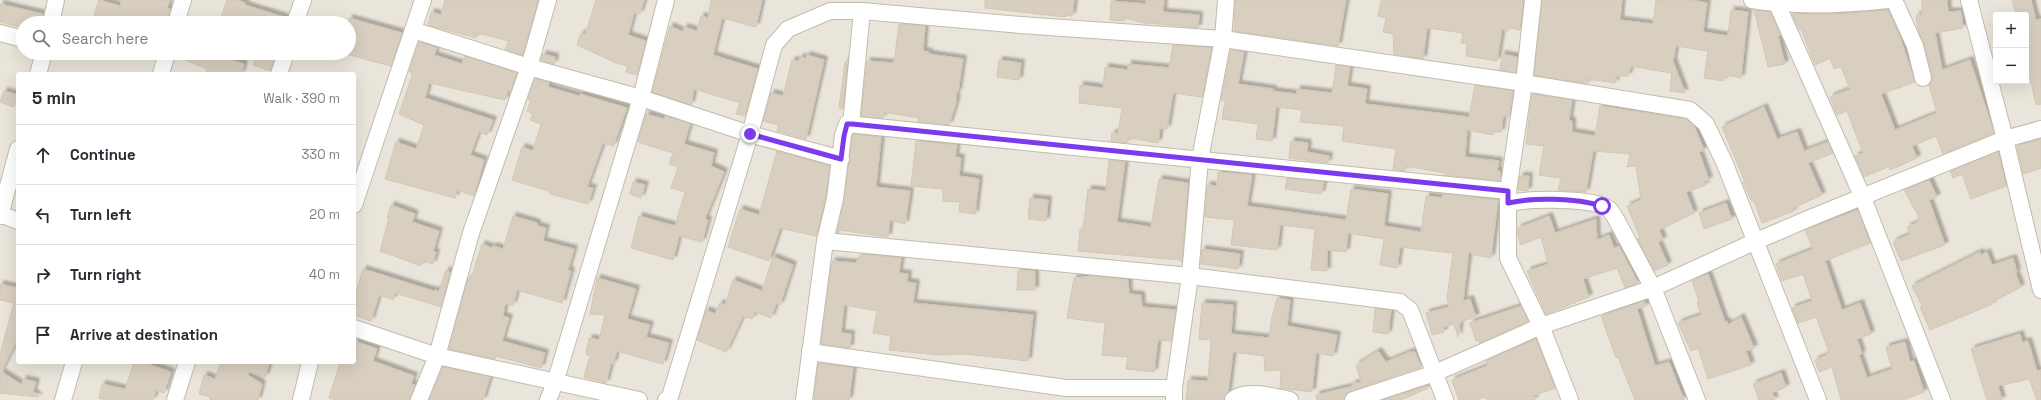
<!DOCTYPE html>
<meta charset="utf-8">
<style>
body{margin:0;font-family:"Space Grotesk",sans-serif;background:#f7f7f7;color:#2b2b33}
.controls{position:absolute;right:12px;top:12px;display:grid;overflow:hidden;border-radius:4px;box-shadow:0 4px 16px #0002}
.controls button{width:36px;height:36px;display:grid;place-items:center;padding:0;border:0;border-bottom:1px solid #e1e1e2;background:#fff;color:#2b2b33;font:20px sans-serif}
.stop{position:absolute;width:12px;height:12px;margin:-9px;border:3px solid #7c3aed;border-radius:50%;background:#fff}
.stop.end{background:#7c3aed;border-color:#fff;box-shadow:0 1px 4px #0008}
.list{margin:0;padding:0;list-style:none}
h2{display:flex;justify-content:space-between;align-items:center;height:52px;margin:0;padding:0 16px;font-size:17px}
h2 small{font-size:13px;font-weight:400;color:#7c7c81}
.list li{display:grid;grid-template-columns:26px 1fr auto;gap:12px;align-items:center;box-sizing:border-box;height:60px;padding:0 16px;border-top:1px solid #e1e1e2}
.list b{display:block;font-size:15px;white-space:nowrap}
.list em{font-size:13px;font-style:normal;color:#7c7c81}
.icon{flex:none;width:22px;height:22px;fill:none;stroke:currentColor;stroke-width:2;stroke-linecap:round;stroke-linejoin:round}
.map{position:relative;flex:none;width:2041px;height:400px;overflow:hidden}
.search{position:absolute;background:#fff;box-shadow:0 4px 16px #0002;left:16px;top:16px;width:340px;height:44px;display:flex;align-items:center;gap:10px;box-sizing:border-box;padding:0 14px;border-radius:22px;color:#7c7c81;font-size:15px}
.panel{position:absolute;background:#fff;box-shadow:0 4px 16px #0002;left:16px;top:72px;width:340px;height:292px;border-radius:4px}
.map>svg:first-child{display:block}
.residential{fill:#eae5da;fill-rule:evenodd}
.building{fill:#d8cfc1;stroke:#d3c7b4;filter:url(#shadow)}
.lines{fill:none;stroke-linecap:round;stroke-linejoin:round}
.minor-casing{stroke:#c2bbae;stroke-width:18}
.minor{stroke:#fff;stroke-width:16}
.route{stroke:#7c3aed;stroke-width:5}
</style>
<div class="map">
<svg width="2041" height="400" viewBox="0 0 2041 400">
<defs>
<filter id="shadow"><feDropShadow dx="3.5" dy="-3.5" stdDeviation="1" flood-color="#0004"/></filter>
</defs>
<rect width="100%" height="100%" fill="#f6f3ec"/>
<path class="residential" d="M0,0H2041V400H0ZM1996,15H2026V81H1996ZM23,23H349V53H23ZM18,74H354V362H18Z"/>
<g class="building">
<path d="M99,0L120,6L122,0H170L167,8L170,9L166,23H119L94,15Z"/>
<path d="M227,0H237L245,3V5L287,18L286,23H226L227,19L221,17Z"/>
<path d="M445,0H538L523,55L505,49L509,41L477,33L476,38L428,25L431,12L441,15Z"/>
<path d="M596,0H644L640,14L634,13L628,35L646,41L637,75L626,72L628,66L616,63L577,45L581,33L585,35Z"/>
<path d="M711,0H762L756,27L722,18L713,55L758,69L745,116L736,114L740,103L694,89L691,105L652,92L670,26L683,32L684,27L697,31L701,16L708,18Z"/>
<path d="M985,0H1074L1072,16L1066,15L1065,17L985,8Z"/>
<path d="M1146,0H1164L1163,12L1199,15L1198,28L1150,23L1149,24L1124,18V21L1110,20L1111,1L1146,4Z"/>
<path d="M1235,0H1346L1338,46L1234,31Z"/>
<path d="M1381,0H1523L1520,30L1509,28L1508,31L1502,29L1497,61L1466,56L1467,44L1461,43L1463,33L1427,28L1423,59L1394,54L1393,34L1383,32L1386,18L1378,16Z"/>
<path d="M1542,0H1622L1620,20L1653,24L1656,0H1692L1707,3L1703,32L1728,36L1731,10L1748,12L1741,78L1728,75L1727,78H1723V81L1704,78L1708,51L1676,46L1673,61L1685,93L1670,91L1672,71L1671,73L1631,66L1628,76H1616L1615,83L1588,79L1587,84L1534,75Z"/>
<path d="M1922,0H1947L1948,12L1961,11L1963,28L1935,33L1942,70L1970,60L1994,133L1943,154L1936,136L1912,146L1917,158L1890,170L1888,167L1864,177L1855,156L1863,153L1847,111L1837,115L1830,97L1850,89L1841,67L1834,69L1830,58L1815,65L1801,29L1799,30L1792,14H1838L1888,10L1900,37L1915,82L1881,94L1895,130L1937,113L1929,85L1932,81V76L1924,44L1918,30L1916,15H1922Z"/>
<path d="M2012,0H2031L2036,20L2041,19V104L2036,105L2030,77L2026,78V15H2016Z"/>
<path d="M0,4L43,14L42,23H23V28L0,22Z"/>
<path d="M1754,10L1770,12L1781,35L1778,36L1785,64L1768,67Z"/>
<path d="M349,18L402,33L391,66L349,55Z"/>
<path d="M899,24L925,26L923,51L929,52V54L963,59L958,92H956V103L949,125L918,122L919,118L884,112L883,118L861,116L867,61L894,63Z"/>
<path d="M419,42L437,48L434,55L462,64L465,56L517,73L510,91L508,90L505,100L429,83L425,98L493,120L487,135L479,132L470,155L484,160L474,196L457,190L455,198L385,179L396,142L416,149L424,125L399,114L412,76V72H409Z"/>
<path d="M1173,45L1212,48L1202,97L1173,93L1167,129L1160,128L1158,143L1130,138H1128L1127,143L1111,141L1112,133L1118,134L1122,108L1079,103L1080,85L1103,88L1105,67L1128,70V64L1169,68Z"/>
<path d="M1231,50L1244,52L1238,84L1273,89L1272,91L1297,94V89L1332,93L1336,65L1350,67L1347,86L1367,89L1365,104L1469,117L1475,85L1513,91L1509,117L1503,116L1501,132L1494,131L1493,135L1467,130L1465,157L1499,161L1497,171H1500V181L1444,175L1445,173L1406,166L1405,171L1393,169L1396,149L1342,141L1344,126L1300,122L1302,110L1276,107L1272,141L1256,139L1258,124L1222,119L1225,101L1221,100Z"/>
<path d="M176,53H227L225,58L244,64L241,74H205L207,69L176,56Z"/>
<path d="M257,54L274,60L270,71L253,65Z"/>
<path d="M543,54L555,57L554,64L541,60Z"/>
<path d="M1502,54L1517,57L1516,72L1500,70Z"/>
<path d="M807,55L824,60L806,139L777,131L779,125L763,121L771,93L783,96L792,60L799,61L800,57L806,58Z"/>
<path d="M999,60L1021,63L1019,80L997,77Z"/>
<path d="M845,62H847L843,109L839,108Z"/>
<path d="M535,79L549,82L548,87L579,96L580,94L627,108L613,146L603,143L587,187L593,188L588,204L550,194L551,192L512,180L522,147L533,151L541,124L530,120L533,114L527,111L531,101L528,99Z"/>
<path d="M4,91L18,95L14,107L0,102Z"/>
<path d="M1532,94L1572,100L1569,120L1572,121V132L1595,136L1600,106L1686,119L1694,126L1704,150L1699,152L1709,180L1704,182L1706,185L1686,192L1694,213L1659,230L1663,240L1658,242L1668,265L1654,271L1637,239L1640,238L1627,206L1641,200L1636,166L1627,167L1630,154L1593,151L1586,192L1558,190L1561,178L1539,175L1544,146L1526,144Z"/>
<path d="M1764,107L1777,139L1797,132L1804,151L1828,142L1833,153L1808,163L1822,195L1793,208L1794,211L1762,223L1754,201L1752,202L1743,182H1745L1722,127Z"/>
<path d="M646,114L664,119L665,116L690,124L684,144L714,153L711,166L724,172L705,219L708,220L702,242L679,236L673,260L631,248L639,216L675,226L685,192L671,188L678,167L669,164L673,153L638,142Z"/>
<path d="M853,134L881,137L876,187L910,191L905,224L890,220L888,237L839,230V233H837L844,200Z"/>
<path d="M2041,139V168L2023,174L2017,146Z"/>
<path d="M916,141L957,145L955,157L961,158L959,176L979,179L975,214L959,212L960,202L943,201V189L911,186Z"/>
<path d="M1291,141L1308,143L1307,152L1329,156L1328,163L1289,158Z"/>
<path d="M777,151L830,166L826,197L816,236L780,228L769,261L728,247L740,209L759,215Z"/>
<path d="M1998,152L2006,186L1971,199L1962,174L1953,178L1950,171Z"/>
<path d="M1109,160L1125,162L1117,222L1151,227L1159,179L1188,183L1182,262L1179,260L1078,251L1080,229L1083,230L1088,189L1106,191Z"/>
<path d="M1218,172L1252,175L1247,206L1346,220L1351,189L1388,194L1384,226L1421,232L1426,196L1442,198L1443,194L1498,200L1491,258L1474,255L1469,251L1463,301L1470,299L1476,317L1460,322L1458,337L1454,324L1443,327L1444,332L1432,335L1426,313L1449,307L1447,298L1453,253L1400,247L1397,268L1380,265L1384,239L1348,233L1346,252L1327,250V271L1311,270L1315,229L1280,225L1277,250L1231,245L1234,220L1205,217L1207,185L1217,186Z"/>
<path d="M1520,176H1529L1528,191L1518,190Z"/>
<path d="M1287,178L1324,182L1321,194L1285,189Z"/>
<path d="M1929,180L1937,197L1929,200L1945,245L1901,261L1893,242L1910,234L1907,227L1918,222L1917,220L1920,219L1904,190Z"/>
<path d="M633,182L645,185L641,198L630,194Z"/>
<path d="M1030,198L1048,200L1046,221L1028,219Z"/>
<path d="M1726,203L1732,219L1704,229L1699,213Z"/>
<path d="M391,205L415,214L412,222L439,231L433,252H436L433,264L423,261L421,266L380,251L389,218H387Z"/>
<path d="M1858,210L1870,243L1825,261L1842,310L1860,303L1871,334L1857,339L1862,354L1859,355L1867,378L1892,369L1886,347L1905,342L1910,362L1914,361L1924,392L1903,400H1841L1832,367L1819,372L1815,360L1827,355L1826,353L1829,352L1816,317L1798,323L1792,308L1812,301L1803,274L1782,281L1776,264L1813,249L1805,230Z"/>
<path d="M513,216L537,223V226L546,228L543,241L574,249L568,270L571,271L562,303L517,290L513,305L505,304L503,316L509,318L502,341L545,353L541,368L496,356L495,359L449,349L468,278L471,279L482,244L492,248L493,246L503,249Z"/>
<path d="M1549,216L1555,233L1596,219L1597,240L1609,235L1614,248L1619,246L1638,283L1625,288L1617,268L1583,279L1589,297L1546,314L1527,271L1548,264L1541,237L1521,245L1518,235V228Z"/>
<path d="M1202,249L1240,254L1238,269L1201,264Z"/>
<path d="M1980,252L1981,255L1987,252L1992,265L2013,258L2017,272H2015L2021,287L1992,302L1993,304L1930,330L1920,307L1922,306L1912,286Z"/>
<path d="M861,254L901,258L899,273L908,274L907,282L916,283L913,303L1033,315L1028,361L965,354L938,355L889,350L891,336L873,333L877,311L844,305L841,333L851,334L850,348L821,344L832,261L856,263Z"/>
<path d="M773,257L793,265L780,305L776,304L771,318L755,312L752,319L743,316L726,352L697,340L706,310L715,314L720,303L725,305L733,280L762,291Z"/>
<path d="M363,269L434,291L435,290L439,291L446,270L450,272L441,307L395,293L393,300L379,295L371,321L354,315V299Z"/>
<path d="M1018,270L1035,271V290H1017Z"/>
<path d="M1708,274L1725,322L1727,321L1728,325L1741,317L1754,348L1746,351L1751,365L1708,379L1698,348L1691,351L1678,323L1701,315L1697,302L1699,301L1692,281Z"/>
<path d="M1093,276L1128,280L1129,294L1141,295L1142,307L1176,310L1171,341L1158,340L1154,372L1126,369L1128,357L1102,355L1105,323L1067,318L1074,278Z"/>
<path d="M597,278L636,289L627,319L650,325L646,337L669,343L663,364L617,351L613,364L611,363L606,383L584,377L590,356L586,354L589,338L599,340L605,315L590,314Z"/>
<path d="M0,284L18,288V338L2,370H0V354L14,303L0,300Z"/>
<path d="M1277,298L1290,300L1287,326L1337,335L1333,356L1316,353L1312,392L1280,388L1281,370L1265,371L1264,356L1233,352L1228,392L1224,400H1186L1188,380L1208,381L1211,340L1199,339L1202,303L1233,305L1231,334L1269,338L1272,317Z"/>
<path d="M1644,301L1646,306L1637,309L1655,366L1669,362L1684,400H1635L1618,357L1616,358L1601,316Z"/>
<path d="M1521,306L1528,321L1480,343L1479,340L1476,341L1470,323Z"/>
<path d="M1375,308L1391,310L1388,334L1373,332Z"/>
<path d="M2020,334L2022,342L2028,341L2037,371L2041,370V400H2037L2029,379L1998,386L2002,400H1987L1971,349Z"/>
<path d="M1536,339L1555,388L1533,396L1535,400H1487L1486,397L1476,400H1459L1452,380L1487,366L1486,361Z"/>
<path d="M354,341L377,349L373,361L414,376L411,384L415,385L410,400H336L329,398L340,362H354Z"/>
<path d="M1378,351L1386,362L1410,352H1415L1421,367L1350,391L1346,394L1344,400H1317L1316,395L1353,386L1352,384L1361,382L1356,365Z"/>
<path d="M134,362H142L171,372L164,393L156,390L153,400H106L99,398L102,384L125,389Z"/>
<path d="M221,362H270L265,377L249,372L248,375L262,384L258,400H210V397L199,394L204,375L215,379Z"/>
<path d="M818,363L853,368L849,400H814Z"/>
<path d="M443,367L490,377L483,400H429Z"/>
<path d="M0,371L22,385L23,379L36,382L33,392L39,397L0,393Z"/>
<path d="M1781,373L1786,387L1772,393L1775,400H1759L1753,384Z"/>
<path d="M1427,386L1428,388L1401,400H1383Z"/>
</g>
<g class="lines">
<g class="minor-casing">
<g id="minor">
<path d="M1533,0L1524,83L1508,191V258L1541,326L1570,400"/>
<path d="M1752,0C1797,7 1843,5 1888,0"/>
<path d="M1894,0L1915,46L1923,78"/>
<path d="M1969,0L2005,139L2041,290"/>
<path d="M1777,4L1863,198L1942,400"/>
<path d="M51,23L56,0"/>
<path d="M176,23L183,0"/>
<path d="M295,23L303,0"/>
<path d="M413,30L529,67L641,98L750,134L841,159"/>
<path d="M0,33L23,39"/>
<path d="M38,74L44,53"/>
<path d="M161,74L167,53"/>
<path d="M279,74L286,53"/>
<path d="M851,124L862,11"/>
<path d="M1509,203C1528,199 1592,197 1609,209C1612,212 1614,216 1616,219L1653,288L1697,400"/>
<path d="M354,205L423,0"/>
<path d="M0,214L18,221"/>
<path d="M0,216L18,149"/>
<path d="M825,241L1190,276L1400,302L1410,310L1445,400"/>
<path d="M354,328L437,356L639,400"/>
<path d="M810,352L1066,388H1174"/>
<path d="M63,400L74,362"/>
<path d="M175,400L187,362"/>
<path d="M301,400L310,362"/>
<path d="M419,400L437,356L471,233L529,67L548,0"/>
<path d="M548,400L555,383L641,98L666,0"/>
<path d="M666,400H669L750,134L774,45L788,29L830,11H862L1020,25L1223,39L1524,83L1690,110L1706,124L1725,164L1818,400"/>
<path d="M804,400L825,241L835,199L843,135L847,124L1508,191"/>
<path d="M1174,400V388L1190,276L1200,159L1223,39L1226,0"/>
<path d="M1233,400C1244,388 1276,397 1290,400"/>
<path d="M1353,400L1435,373L1541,326L1653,288L1754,242L1810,218L2005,139L2041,129"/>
</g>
</g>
<use href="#minor" class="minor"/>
</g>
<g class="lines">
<path class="route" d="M750,134L841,159L844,136L847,124H852L1508,191V203C1535,197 1575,198 1602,206"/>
</g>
</svg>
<div class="controls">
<button>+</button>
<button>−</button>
</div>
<div class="stop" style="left:1602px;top:206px"></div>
<div class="stop end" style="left:750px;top:134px"></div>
<div class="search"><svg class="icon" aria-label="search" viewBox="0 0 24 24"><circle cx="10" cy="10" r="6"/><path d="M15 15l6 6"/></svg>Search here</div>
<section class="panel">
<h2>5 min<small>Walk · 390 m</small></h2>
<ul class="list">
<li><svg class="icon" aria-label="ahead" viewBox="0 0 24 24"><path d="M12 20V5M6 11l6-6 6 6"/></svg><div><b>Continue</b></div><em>330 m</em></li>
<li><svg class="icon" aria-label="left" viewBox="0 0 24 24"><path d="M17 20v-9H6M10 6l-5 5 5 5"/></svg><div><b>Turn left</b></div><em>20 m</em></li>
<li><svg class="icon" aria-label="right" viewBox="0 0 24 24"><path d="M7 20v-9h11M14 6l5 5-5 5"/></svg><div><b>Turn right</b></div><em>40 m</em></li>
<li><svg class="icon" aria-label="arrive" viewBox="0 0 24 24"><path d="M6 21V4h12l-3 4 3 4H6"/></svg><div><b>Arrive at destination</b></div></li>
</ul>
</section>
</div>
